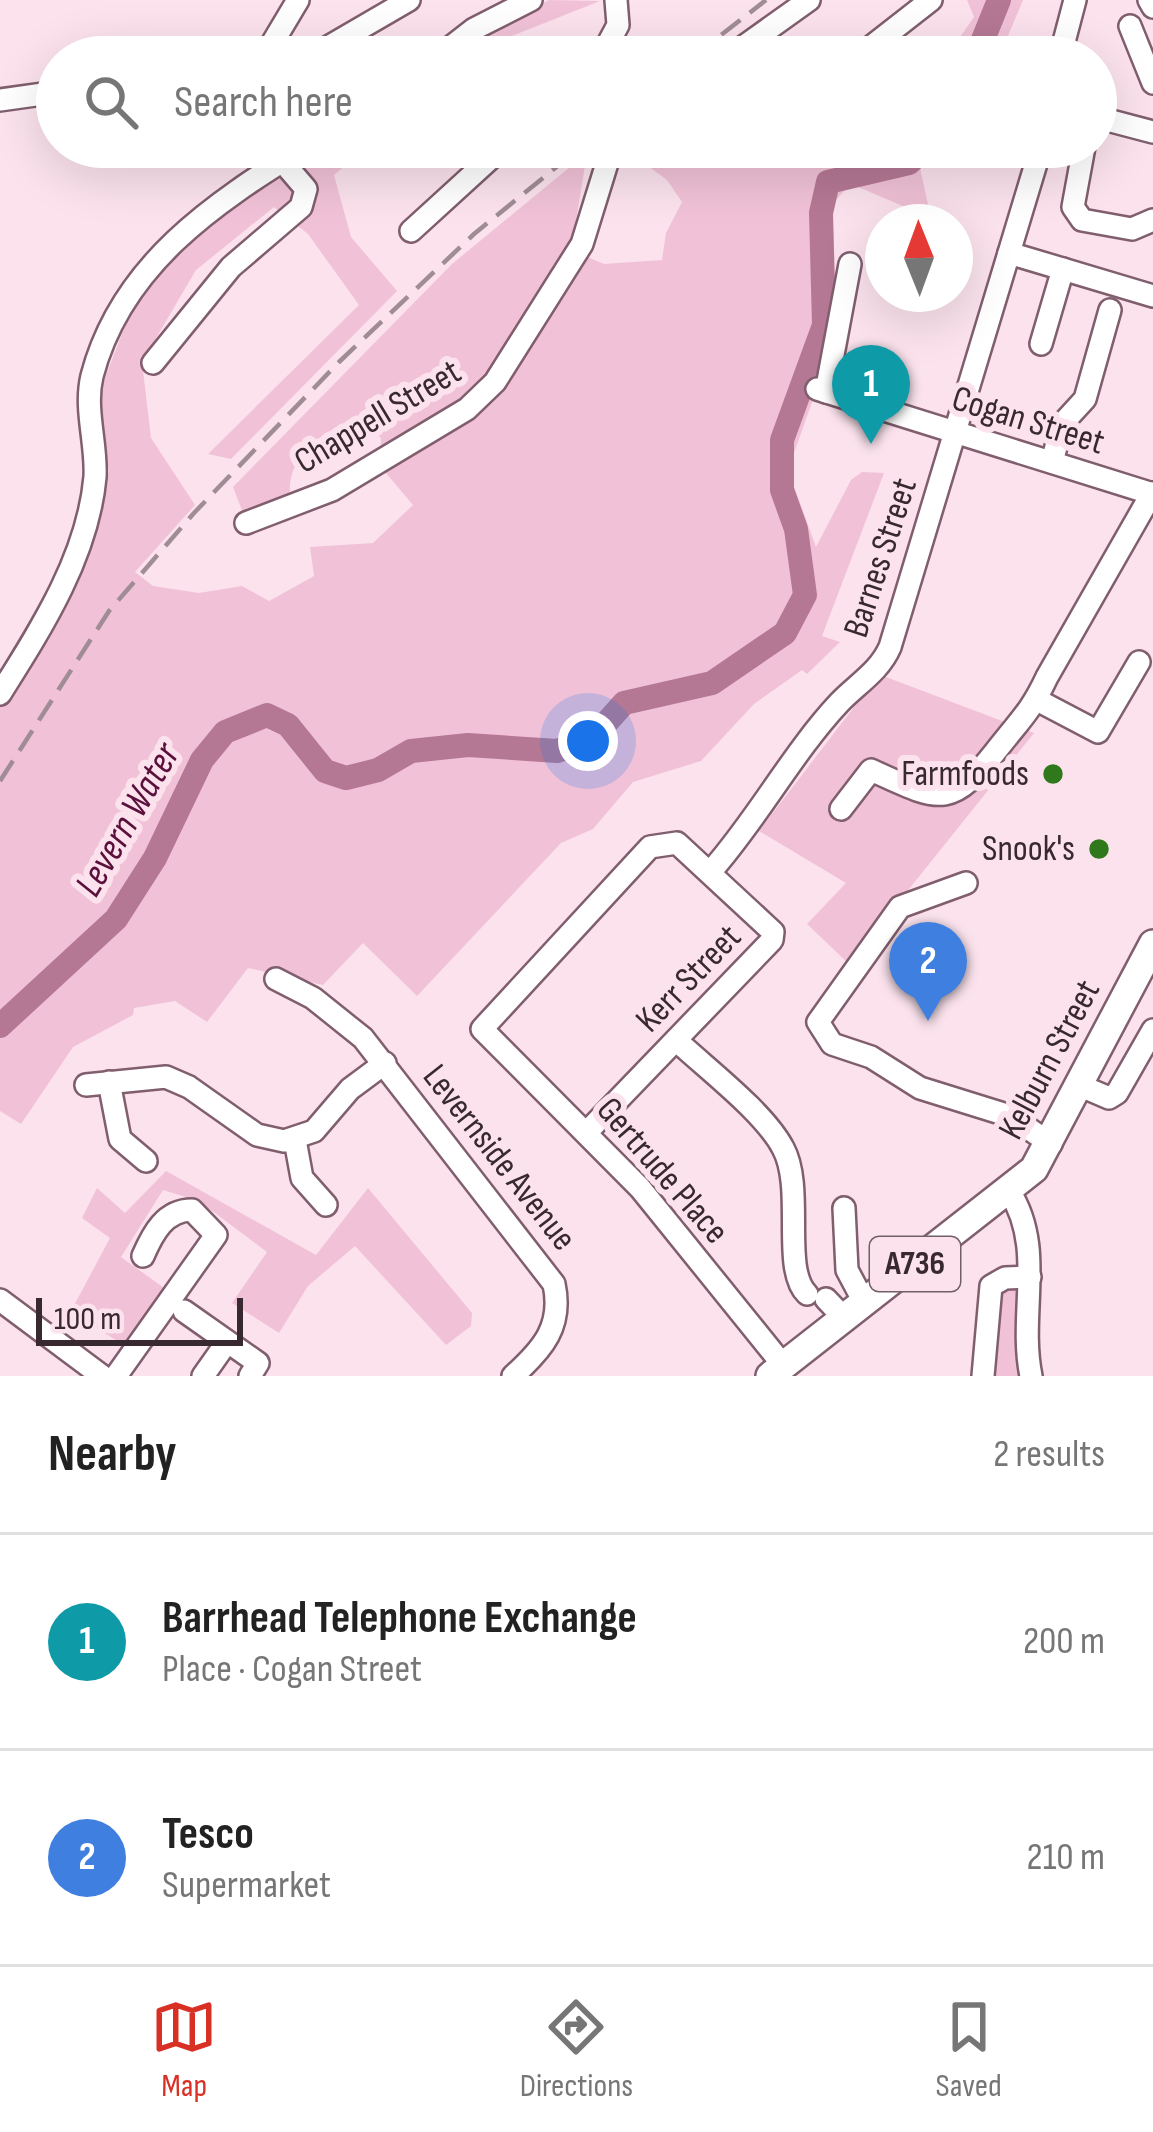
<!DOCTYPE html>
<meta charset="utf-8">
<style>
body{margin:0;font-family:"Sofia Sans Condensed",sans-serif;background:#f2f2f2;color:#222}
.compass{position:absolute;left:865px;top:204px;width:108px;height:108px;border-radius:50%;background:#fff;box-shadow:0 12px 48px #0002;rotate:359deg}
.scale{position:absolute;left:36px;bottom:30px;width:207px;box-sizing:border-box;padding-left:12px;border:6px solid #382930;border-top:0;font-size:33px;line-height:42px;white-space:nowrap;color:#382930;-webkit-text-stroke:9px #fbe2ed;paint-order:stroke}
.you{position:absolute;left:588px;top:741px;width:42px;height:42px;margin:-30px;border:9px solid #fff;border-radius:50%;background:#1a73e8;box-shadow:0 0 0 18px #1a73e833}
.badge{display:grid;place-items:center;width:78px;height:78px;border-radius:50%;background:#d93025;color:#fff;font-size:39px;font-weight:700}
.pin{position:absolute;translate:-50% -99px;filter:drop-shadow(0 3px 6px #0008)}
.pin::after{content:'';position:absolute;top:63px;width:42px;height:36px;background:inherit;clip-path:polygon(0 0,100% 0,50% 100%)}
.list{margin:0;padding:0;list-style:none}
h2{display:flex;justify-content:space-between;align-items:center;height:156px;margin:0;padding:0 48px;font-size:51px}
h2 small{font-size:39px;font-weight:400;color:#767676}
.list li{display:grid;grid-template-columns:78px 1fr auto;gap:36px;align-items:center;box-sizing:border-box;height:216px;padding:0 48px;border-top:3px solid #e0e0e0}
.list b{display:block;font-size:45px;white-space:nowrap}
.list p{margin:0;font-size:39px;white-space:nowrap;color:#767676}
.list em{font-size:39px;font-style:normal;color:#767676}
.icon{flex:none;width:66px;height:66px;fill:none;stroke:currentColor;stroke-width:2;stroke-linecap:round;stroke-linejoin:round}
.map{position:relative;flex:none;width:1153px;height:1376px;overflow:hidden}
.search{position:absolute;background:#fff;box-shadow:0 12px 48px #0002;left:36px;right:36px;top:36px;height:132px;display:flex;align-items:center;gap:30px;box-sizing:border-box;padding:0 42px;border-radius:66px;color:#767676;font-size:45px}
.sheet{height:588px;background:#fff}
nav{display:flex;justify-content:space-around;align-items:center;box-sizing:border-box;height:168px;border-top:3px solid #e0e0e0;background:#fff;font-size:33px;color:#767676}
nav a{display:grid;justify-items:center;gap:6px}
nav .on{color:#d93025}
.map>svg:first-child{display:block}
.green{fill:#f1c2d7}
.lines{fill:none;stroke-linecap:round;stroke-linejoin:round}
.river{stroke:#b57894;stroke-width:24}
.minor-casing{stroke:#805e6e;stroke-width:26}
.major-casing{stroke:#805e6e;stroke-width:32}
.minor{stroke:#fff;stroke-width:21}
.major{stroke:#fff;stroke-width:27}
.rail{stroke:#a08c95;stroke-width:4.5;stroke-dasharray:24 12;stroke-linecap:butt}
.poi-dot{fill:#2f781c;stroke:#fbe2ed;stroke-width:4.5}
.labels{text-anchor:middle;dominant-baseline:central;stroke-width:12;stroke-linejoin:round;paint-order:stroke}
.shield{fill:#fbe2ed;stroke:#726069;stroke-width:3}
.shield-label{font-size:33px;font-weight:bold;fill:#382930}
.street-label{font-size:36px;fill:#382930;stroke:#fbe2ed}
.poi-label{font-size:36px;fill:#382930;stroke:#fbe2ed;text-anchor:end}
.water-label{font-size:39px;font-style:italic;fill:#5b103c;stroke:#fbe2ed}
</style>
<div class="map">
<svg width="1153" height="1376" viewBox="0 0 1153 1376">
<rect width="100%" height="100%" fill="#fbe2ed"/>
<g class="green">
<path d="M549,0L600,1L489,45L475,57H454L479,34Z"/>
<path d="M967,0H1023L999,57H946L974,17Z"/>
<path d="M311,147H367L334,175L351,237L397,291L231,459L208,454L359,305L308,234L274,207L196,270L142,362L151,438L195,505L135,572L153,586L199,593L242,586L269,601L314,576L310,547L373,543L413,505L380,466L381,438L355,419C319,434 286,455 290,499L243,513L233,487L452,264L587,153L575,227L596,234L585,256L604,264L662,260L666,233L682,202L667,180L622,147H802L815,162L855,147H936L918,159L931,218L851,184L828,208L822,374L788,470L816,547L851,480L862,472L884,473L822,636L840,642L807,674L802,670L754,704L701,761L633,782L593,829L561,843L417,996L363,943L323,985L248,968L207,1022L175,1001L134,1008L133,1015L73,1047L21,1124L0,1111V701L84,542L109,471L96,401L132,308L185,245Z"/>
<path d="M886,677L1034,733L849,964L807,924L846,883L759,831L864,694Z"/>
<path d="M166,1171L316,1255L368,1188L472,1313L471,1326L446,1345L355,1246L308,1286L279,1333L232,1303L267,1252L199,1201L163,1190L121,1257L178,1298L134,1352L71,1311L110,1238L82,1218L97,1188L125,1213Z"/>
<path d="M1014,1286L1024,1295V1376H994L1002,1293Z"/>
</g>
<g class="lines">
<g class="river">
<path d="M976,57L999,0"/>
<path d="M0,1026L116,919L155,858L202,760L225,732L267,715L288,725L325,771L346,778L378,770L411,751L468,745L557,751L591,740L624,703L712,683L785,633L805,595L796,529L782,490V440L824,325L821,213L828,182L909,163L926,147"/>
</g>
<g class="minor-casing">
<g id="minor">
<path d="M1149,0L1153,7"/>
<path d="M1130,26L1153,83"/>
<path d="M264,57L298,0"/>
<path d="M267,57L323,50L409,0"/>
<path d="M438,57L474,29L531,0"/>
<path d="M601,57L618,25L616,0"/>
<path d="M729,57L809,0"/>
<path d="M858,57L931,0"/>
<path d="M1060,57L1075,0"/>
<path d="M0,100L57,92"/>
<path d="M1096,117L1153,132"/>
<path d="M1084,147L1073,207L1082,220L1132,229L1153,220"/>
<path d="M979,153L986,147"/>
<path d="M411,231L503,147"/>
<path d="M1009,253L1153,296"/>
<path d="M1041,344L1063,269"/>
<path d="M153,363L231,267L301,207L306,189L282,161"/>
<path d="M817,389L1153,494"/>
<path d="M826,392L850,264"/>
<path d="M1052,462L1062,424L1085,399L1110,310"/>
<path d="M246,523L332,490L467,409L495,382L582,244L612,147"/>
<path d="M0,694C41,629 88,556 95,477C97,444 84,409 92,376C121,265 214,203 305,147"/>
<path d="M1039,701L1098,732L1139,662"/>
<path d="M841,809L871,770C941,802 950,810 999,747C1021,719 1031,711 1047,677L1152,493"/>
<path d="M712,870C758,818 793,752 839,703C857,684 879,672 890,647L1041,147"/>
<path d="M966,883L900,907L818,1022L832,1044L871,1057L920,1088L1010,1116L1051,1144"/>
<path d="M276,979L313,998L363,1038L554,1284C563,1326 543,1349 513,1376"/>
<path d="M676,1040C707,1069 764,1112 783,1148C805,1188 781,1269 807,1294"/>
<path d="M109,1082L120,1139L146,1161"/>
<path d="M86,1085L166,1077L189,1087L257,1135L284,1141L314,1131L350,1089L385,1063"/>
<path d="M1081,1086L1109,1098L1117,1093L1153,1030"/>
<path d="M587,1132L772,940L773,932L677,843L650,847L482,1029L640,1188L783,1365"/>
<path d="M295,1140L302,1178L326,1205"/>
<path d="M1009,1191C1046,1248 1018,1313 1031,1376"/>
<path d="M844,1208L847,1270L864,1302"/>
<path d="M826,1299L844,1318"/>
<path d="M0,1300L102,1376"/>
<path d="M184,1311L258,1363L250,1376"/>
<path d="M116,1376L216,1235L192,1210C165,1210 153,1233 143,1256"/>
<path d="M203,1376L227,1342"/>
<path d="M983,1376L991,1286L1005,1278L1030,1277"/>
</g>
</g>
<g class="major-casing">
<path id="major" d="M770,1376L1034,1169L1153,944"/>
</g>
<use href="#minor" class="minor"/>
<use href="#major" class="major"/>
<g class="rail">
<path d="M693,57L766,0"/>
<path d="M0,781L109,611L194,513L339,362L474,234L581,147"/>
</g>
</g>
<g class="poi-dot">
<circle cx="1053" cy="774" r="12"/>
<circle cx="1099" cy="849" r="12"/>
</g>
<g class="labels">
<rect class="shield" x="870" y="1237" width="90" height="54" rx="9"/>
<g class="shield-label">
<text x="915" y="1264">A736</text>
</g>
<g class="street-label">
<text transform="translate(378 417) rotate(-31)">Chappell Street</text>
<text transform="translate(1028 421) rotate(17)">Cogan Street</text>
<text transform="translate(881 558) rotate(-72)">Barnes Street</text>
<text transform="translate(689 979) rotate(-46)">Kerr Street</text>
<text transform="translate(1050 1060) rotate(-62)">Kelburn Street</text>
<text transform="translate(499 1158) rotate(52)">Levernside Avenue</text>
<text transform="translate(662 1171) rotate(49)">Gertrude Place</text>
</g>
<g class="poi-label">
<text x="1029" y="774">Farmfoods</text>
<text x="1075" y="849">Snook's</text>
</g>
<g class="water-label">
<text transform="translate(128 820) rotate(-60)">Levern Water</text>
</g>
</g>
</svg>
<svg class="compass" viewBox="-18 -18 36 36"><path d="M0-13l5 13h-10z" fill="#e53935"/><path d="M0 13l5-13h-10z" fill="#767676"/></svg>
<div class="scale">100 m</div>
<div class="you"></div>
<div class="pin badge" style="left:871px;top:444px;background:#0f9aa8">1</div>
<div class="pin badge" style="left:928px;top:1021px;background:#3f7fe0">2</div>
<div class="search"><svg class="icon" aria-label="search" viewBox="0 0 24 24"><circle cx="10" cy="10" r="6"/><path d="M15 15l6 6"/></svg>Search here</div>
</div>
<section class="sheet">
<h2>Nearby<small>2 results</small></h2>
<ul class="list">
<li><span class="badge" style="background:#0f9aa8">1</span><div><b>Barrhead Telephone Exchange</b><p>Place · Cogan Street</p></div><em>200 m</em></li>
<li><span class="badge" style="background:#3f7fe0">2</span><div><b>Tesco</b><p>Supermarket</p></div><em>210 m</em></li>
</ul>
</section>
<nav>
<a class="on"><svg class="icon" aria-label="map" viewBox="0 0 24 24"><path d="M3 6l6-2 6 2 6-2v14l-6 2-6-2-6 2zM9 4v14M15 6v14"/></svg>Map</a>
<a><svg class="icon" aria-label="directions" viewBox="0 0 24 24"><path d="M12 3l9 9-9 9-9-9zM9 14v-3h6M13 9l2 2-2 2"/></svg>Directions</a>
<a><svg class="icon" aria-label="saved" viewBox="0 0 24 24"><path d="M7 4h10v16l-5-4-5 4z"/></svg>Saved</a>
</nav>
